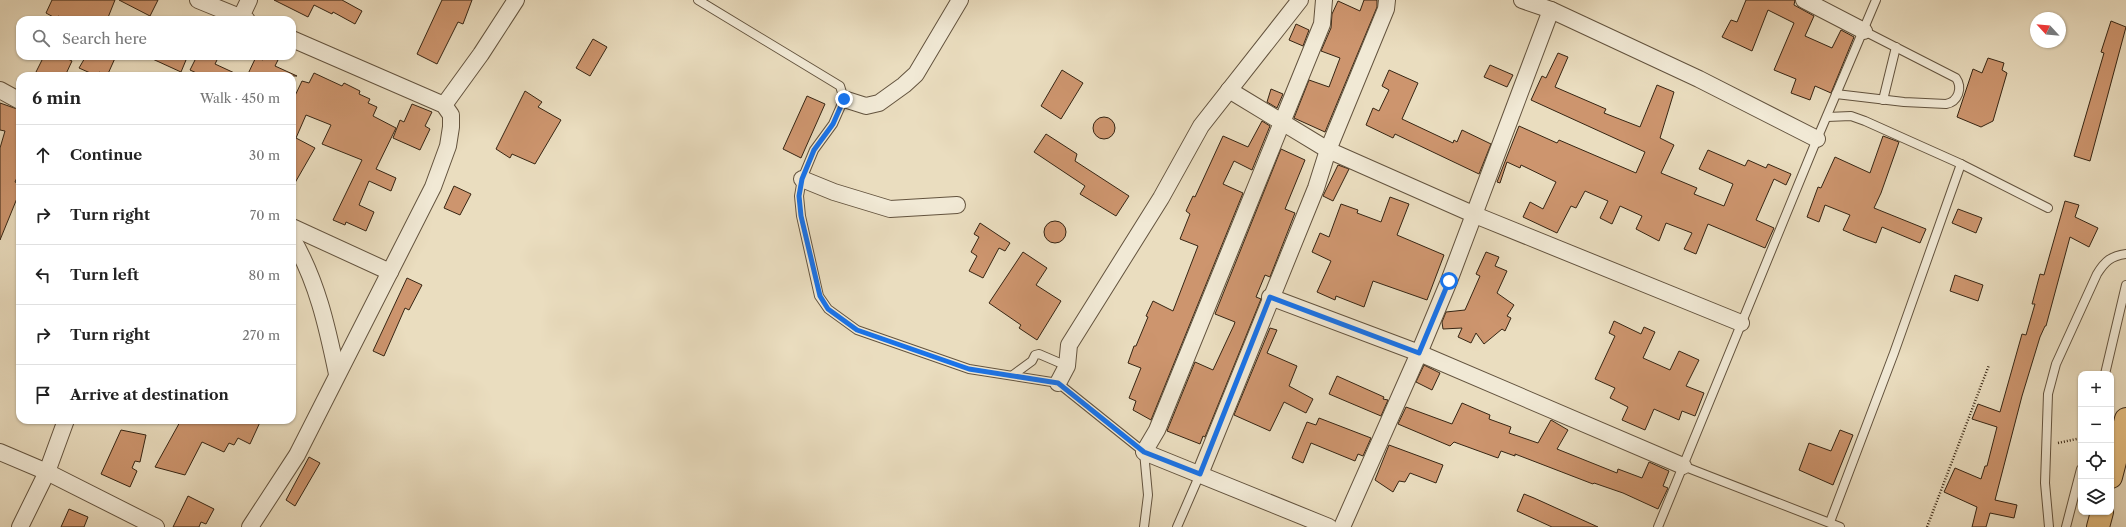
<!DOCTYPE html>
<meta charset="utf-8">
<style>
body{margin:0;font-family:"Libre Caslon Text",serif;background:#f6f6f6;color:#222}
.controls{position:absolute;right:12px;bottom:12px;display:grid;overflow:hidden;border-radius:8px;box-shadow:0 1px 3px #0004}
.controls button{width:36px;height:36px;display:grid;place-items:center;padding:0;border:0;border-bottom:1px solid #e0e0e0;background:#fff;color:#222;font:20px sans-serif}
.compass{position:absolute;left:2030px;top:12px;width:36px;height:36px;border-radius:50%;background:#fff;box-shadow:0 1px 3px #0004;rotate:296deg}
.stop{position:absolute;width:12px;height:12px;margin:-9px;border:3px solid #1a73e8;border-radius:50%;background:#fff}
.stop.end{background:#1a73e8;border-color:#fff;box-shadow:0 1px 4px #0008}
.list{margin:0;padding:0;list-style:none}
h2{display:flex;justify-content:space-between;align-items:center;height:52px;margin:0;padding:0 16px;font-size:17px}
h2 small{font-size:13px;font-weight:400;color:#767676}
.list li{display:grid;grid-template-columns:26px 1fr auto;gap:12px;align-items:center;box-sizing:border-box;height:60px;padding:0 16px;border-top:1px solid #e0e0e0}
.list b{display:block;font-size:15px;white-space:nowrap}
.list em{font-size:13px;font-style:normal;color:#767676}
.icon{flex:none;width:22px;height:22px;fill:none;stroke:currentColor;stroke-width:2;stroke-linecap:round;stroke-linejoin:round}
.map{position:relative;flex:none;width:2126px;height:527px;overflow:hidden}
.search{position:absolute;background:#fff;box-shadow:0 1px 3px #0004;left:16px;top:16px;width:280px;height:44px;display:flex;align-items:center;gap:10px;box-sizing:border-box;padding:0 14px;border-radius:12px;color:#767676;font-size:15px}
.panel{position:absolute;background:#fff;box-shadow:0 1px 3px #0004;left:16px;top:72px;width:280px;height:352px;border-radius:12px}
.map>svg:first-child{display:block}
.building{fill:#cd956e;stroke:#362513}
.lines{fill:none;stroke-linecap:round;stroke-linejoin:round}
.lane-casing{stroke:#63533e;stroke-width:10}
.street-casing{stroke:#63533e;stroke-width:18}
.highway-casing{stroke:#362513;stroke-width:24}
.path{stroke:#362513;stroke-width:2.5;stroke-dasharray:1 2;stroke-linecap:butt}
.lane{stroke:#f1e9d5;stroke-width:8}
.street{stroke:#f1e9d5;stroke-width:16}
.highway{stroke:#e5be80;stroke-width:22}
.route{stroke:#1a73e8;stroke-width:5}
</style>
<div class="map">
<svg width="2126" height="527" viewBox="0 0 2126 527">
<rect width="100%" height="100%" fill="#eaddbf"/>
<filter id="stains"><feTurbulence type="fractalNoise" baseFrequency=".005" numOctaves="4"/><feColorMatrix values="0 0 0 0 .2 0 0 0 0 .09 0 0 0 0 .02 0 0 0 .5 -.17"/></filter>
<radialGradient id="worn" r=".72"><stop offset=".6" stop-color="#630" stop-opacity="0"/><stop offset="1" stop-color="#630" stop-opacity=".3"/></radialGradient>
<g class="building">
<path d="M52,0H115L107,20H69L58,16L57,19L46,13Z"/>
<path d="M119,0H158L150,16Z"/>
<path d="M274,0H342L362,11L355,24L333,12L332,14L314,5L308,17Z"/>
<path d="M442,0H472L463,24L458,22L437,64L417,54Z"/>
<path d="M1364,0H1377V7L1325,132L1294,118L1309,80L1329,87L1340,58L1321,51L1331,28L1332,14L1338,1L1360,11Z"/>
<path d="M1746,0H1795L1794,5L1814,16L1805,36L1832,48L1841,30L1854,37L1831,93L1815,86L1810,100L1791,93L1796,79L1774,70L1794,23L1768,10L1752,51L1722,37L1731,20L1737,22Z"/>
<path d="M2111,21L2126,27L2090,161L2074,156L2104,53L2101,52Z"/>
<path d="M1296,24L1309,30L1303,46L1289,40Z"/>
<path d="M593,39L607,47L590,76L576,68Z"/>
<path d="M1558,53L1568,57L1555,87L1606,109L1604,113L1640,127L1657,85L1674,92L1660,138L1674,145L1661,173L1697,188L1694,194L1724,206L1733,184L1699,169L1708,150L1745,166L1748,160L1766,168L1768,164L1791,174L1786,185L1774,179L1756,220L1774,228L1765,248L1708,224L1696,254L1684,249L1692,233L1666,223L1659,241L1636,229L1642,216L1620,206L1612,224L1600,218L1608,201L1585,191L1576,208L1571,206L1557,233L1523,217L1530,202L1543,209L1556,182L1521,165L1520,168L1507,162L1500,183L1497,182L1519,126L1557,143L1559,140L1636,173L1645,152L1531,100L1542,76L1546,78Z"/>
<path d="M44,56H62L72,61L65,76H45L36,72Z"/>
<path d="M86,56H116L107,76L99,72L97,76L79,68Z"/>
<path d="M146,56H177L186,60L181,72Z"/>
<path d="M197,56H219L215,64L241,76H203L190,70Z"/>
<path d="M265,56L278,60L275,66L297,76H247L256,57L263,60Z"/>
<path d="M1988,58L2004,63L2002,70L2007,73L1993,121L1981,127L1957,117L1973,69L1982,73Z"/>
<path d="M1490,65L1513,75L1507,87L1484,77Z"/>
<path d="M1062,70L1083,83L1061,119L1041,106Z"/>
<path d="M1389,70L1418,83L1402,119L1453,143L1454,140L1457,142L1462,130L1491,144L1479,174L1395,134L1393,138L1366,125L1373,108L1379,111L1389,90L1382,86Z"/>
<path d="M314,73L342,86L344,83L360,91L359,94L370,99L368,103L377,107L373,116L396,128L376,169L396,178L391,191L369,181L359,205L374,212L366,231L346,222L345,225L333,220L362,160L322,144L331,125L306,115L296,138L315,148L292,188V102L302,81L309,83Z"/>
<path d="M1271,89L1283,94L1277,108L1267,102Z"/>
<path d="M525,91L542,102L538,107L561,120L535,164L512,154L510,158L496,149Z"/>
<path d="M807,96L825,104L801,158L783,149Z"/>
<path d="M0,103L20,110V146L17,156L20,157V171L15,182L20,184V191L0,240V148L5,131L0,130Z"/>
<path d="M412,104L432,112L425,126L430,129L420,150L393,138L400,120L404,122Z"/>
<circle cx="1104" cy="128" r="11"/>
<path d="M1262,121L1270,126L1252,170L1234,161L1223,184L1243,193L1151,420L1133,410L1136,401L1129,398L1141,368L1128,363L1134,346H1136L1148,317L1146,316L1153,301L1173,311L1198,246L1180,239L1190,214L1186,211L1193,196L1195,197L1223,136L1248,147Z"/>
<path d="M1046,134L1077,154L1075,161L1129,196L1116,216L1080,194L1085,186L1034,152Z"/>
<path d="M1883,136L1899,142L1881,193L1874,208L1926,229L1920,243L1882,227L1876,243L1857,236L1843,230L1850,215L1825,205L1819,222L1807,217L1818,187L1821,188L1835,157L1870,173Z"/>
<path d="M1281,149L1305,160L1285,209L1295,213L1270,277L1265,275L1256,297L1261,299L1205,437L1203,436L1200,444L1167,431L1195,362L1213,370L1234,325L1235,322L1215,314Z"/>
<path d="M1338,165L1349,169L1333,201L1323,196Z"/>
<path d="M454,186L471,194L460,215L444,208Z"/>
<path d="M1390,197L1409,204L1397,235L1444,255L1427,300L1373,281L1364,307L1336,296L1335,300L1317,292L1331,261L1312,252L1320,233L1329,237L1341,204L1358,210L1357,213L1381,222Z"/>
<path d="M2065,201L2079,205L2075,217L2098,228L2089,247L2070,237L2046,326H2045L2040,337L2022,396L1995,500L2017,505L2014,518L1990,513L1986,527H1972L1977,507L1944,492L1955,468L1981,479L1985,466H1987L1997,427L1972,419L1978,404L2000,412L2022,334L2026,335L2035,304H2032L2040,274L2044,275Z"/>
<path d="M1958,209L1982,218L1976,233L1952,223Z"/>
<circle cx="1055" cy="232" r="11"/>
<path d="M980,223L1010,243L1005,251L999,248L983,278L969,271L977,256L971,252L979,237L974,234Z"/>
<path d="M1023,252L1047,268L1036,285L1061,301L1037,340L1019,328L1021,325L989,303Z"/>
<path d="M1486,252L1499,257L1495,266L1507,271L1497,293L1514,305L1507,316L1511,318L1505,331L1502,329L1484,344L1476,333L1471,343L1458,337L1462,328L1443,329L1442,322L1446,312L1465,310L1480,276L1476,274Z"/>
<path d="M1955,275L1983,285L1978,301L1950,291Z"/>
<path d="M407,278L422,285L409,310L405,308L384,356L373,351Z"/>
<path d="M1614,321L1641,334L1644,327L1655,332L1643,358L1670,370L1679,351L1699,360L1686,386L1704,393L1695,416L1682,411L1679,420L1654,409L1645,430L1622,420L1628,407L1610,398L1615,388L1595,379L1615,336L1609,333Z"/>
<path d="M1270,328L1277,330L1267,353L1297,366L1289,386L1313,399L1306,413L1284,402L1270,431L1234,415Z"/>
<path d="M1424,365L1440,373L1432,390L1416,382Z"/>
<path d="M1337,376L1384,397L1383,399L1388,400L1381,416L1329,394Z"/>
<path d="M1462,403L1490,415L1489,419L1511,427L1509,433L1538,443L1551,420L1568,430L1557,449L1617,473L1618,469L1642,478L1649,462L1669,471L1663,486L1668,488L1658,509L1623,493L1594,483L1593,484L1515,454V456L1501,451L1498,458L1454,442L1450,446L1398,424L1406,407L1452,424Z"/>
<path d="M1319,418L1371,438L1363,456L1358,454L1355,461L1311,443L1303,463L1292,458L1307,422L1316,425Z"/>
<path d="M181,420H261L250,444L238,438L234,445L229,443L224,452L202,442L185,475L155,467Z"/>
<path d="M121,430L146,435L140,462L135,461L132,468L137,471L130,487L101,474Z"/>
<path d="M1840,430L1853,435L1833,485L1799,470L1809,443L1831,451Z"/>
<path d="M1389,445L1443,465L1436,483L1410,473L1405,482L1399,481L1393,492L1375,480Z"/>
<path d="M309,457L320,463L295,506L286,500Z"/>
<path d="M1524,494L1534,498L1598,527H1552L1517,511Z"/>
<path d="M188,496L214,509L206,524L201,522L199,527H173Z"/>
<path d="M69,509L88,517L84,527H61Z"/>
</g>
<g class="lines">
<g class="lane-casing">
<g id="lane">
<path d="M698,0L840,86L844,99L833,124L814,150L802,179L799,196L801,216L819,296L828,309L857,330L969,369L1058,383L1144,452L1148,495L1144,527"/>
<path d="M1836,94L1904,102L1946,104C1958,102 1963,88 1956,78L1864,31"/>
<path d="M1883,100L1896,47"/>
<path d="M1827,117L1851,116L1865,121L1961,164L2048,208"/>
<path d="M2105,374L2126,285"/>
<path d="M1013,375L1032,361L1035,355L1039,354L1067,366"/>
<path d="M1683,466L1840,527"/>
<path d="M1830,522L1894,353L1961,164"/>
<path d="M1177,527L1200,474"/>
<path d="M1658,527L1817,139L1876,0"/>
<path d="M2049,527L2045,483L2048,394L2056,364L2097,274C2105,261 2111,256 2126,254"/>
<path d="M2066,527L2081,469"/>
</g>
</g>
<g class="street-casing">
<g id="street">
<path d="M198,0L247,20"/>
<path d="M1324,0L1322,24L1157,430L1144,452L1329,527"/>
<path d="M1522,0L1551,10L1699,79L1817,139"/>
<path d="M1804,0L1864,31"/>
<path d="M241,17L249,0"/>
<path d="M0,90L20,101"/>
<path d="M1229,90L1328,150L1475,215L1741,323"/>
<path d="M844,99L866,106L879,103L904,85L916,74L960,0"/>
<path d="M444,105L481,54L516,0"/>
<path d="M802,179L834,192L890,209L957,205"/>
<path d="M292,227L390,272"/>
<path d="M292,238C317,281 327,326 337,374"/>
<path d="M1270,297L1419,353L1683,466"/>
<path d="M1058,383L1067,366L1069,345L1161,198L1201,126L1300,0"/>
<path d="M0,452L47,472L156,527"/>
<path d="M1200,474L1316,188L1328,150L1386,9L1387,0"/>
<path d="M20,527L47,472L66,420"/>
<path d="M250,527L297,455L433,187L448,146L451,127V115L444,105L292,39"/>
<path d="M1342,527L1419,353L1449,281L1551,10"/>
</g>
</g>
<g class="highway-casing">
<g id="highway">
<path d="M2111,477L2126,419"/>
<path d="M2098,527L2102,512"/>
</g>
</g>
<g class="path">
<path d="M2058,443L2081,438"/>
<path d="M1927,527L1989,365"/>
</g>
<use href="#lane" class="lane"/>
<use href="#street" class="street"/>
<use href="#highway" class="highway"/>
</g>
<g class="lines">
<path class="route" d="M844,99L833,124L814,150L802,179L799,196L801,216L820,296L828,309L857,330L969,369L1058,383L1144,452L1200,474L1270,297L1419,353L1449,281"/>
</g>
<rect width="100%" height="100%" filter="url(#stains)"/>
<rect width="100%" height="100%" fill="url(#worn)"/>
</svg>
<div class="controls">
<button>+</button>
<button>−</button>
<button><svg class="icon" aria-label="locate" viewBox="0 0 24 24"><circle cx="12" cy="12" r="6"/><path d="M12 2v4M12 18v4M2 12h4M18 12h4"/></svg></button>
<button><svg class="icon" aria-label="layers" viewBox="0 0 24 24"><path d="M12 4l9 5-9 5-9-5zM3 14l9 5 9-5"/></svg></button>
</div>
<svg class="compass" viewBox="-18 -18 36 36"><path d="M0-13l5 13h-10z" fill="#e53935"/><path d="M0 13l5-13h-10z" fill="#767676"/></svg>
<div class="stop" style="left:1449px;top:281px"></div>
<div class="stop end" style="left:844px;top:99px"></div>
<div class="search"><svg class="icon" aria-label="search" viewBox="0 0 24 24"><circle cx="10" cy="10" r="6"/><path d="M15 15l6 6"/></svg>Search here</div>
<section class="panel">
<h2>6 min<small>Walk · 450 m</small></h2>
<ul class="list">
<li><svg class="icon" aria-label="ahead" viewBox="0 0 24 24"><path d="M12 20V5M6 11l6-6 6 6"/></svg><div><b>Continue</b></div><em>30 m</em></li>
<li><svg class="icon" aria-label="right" viewBox="0 0 24 24"><path d="M7 20v-9h11M14 6l5 5-5 5"/></svg><div><b>Turn right</b></div><em>70 m</em></li>
<li><svg class="icon" aria-label="left" viewBox="0 0 24 24"><path d="M17 20v-9H6M10 6l-5 5 5 5"/></svg><div><b>Turn left</b></div><em>80 m</em></li>
<li><svg class="icon" aria-label="right" viewBox="0 0 24 24"><path d="M7 20v-9h11M14 6l5 5-5 5"/></svg><div><b>Turn right</b></div><em>270 m</em></li>
<li><svg class="icon" aria-label="arrive" viewBox="0 0 24 24"><path d="M6 21V4h12l-3 4 3 4H6"/></svg><div><b>Arrive at destination</b></div></li>
</ul>
</section>
</div>
